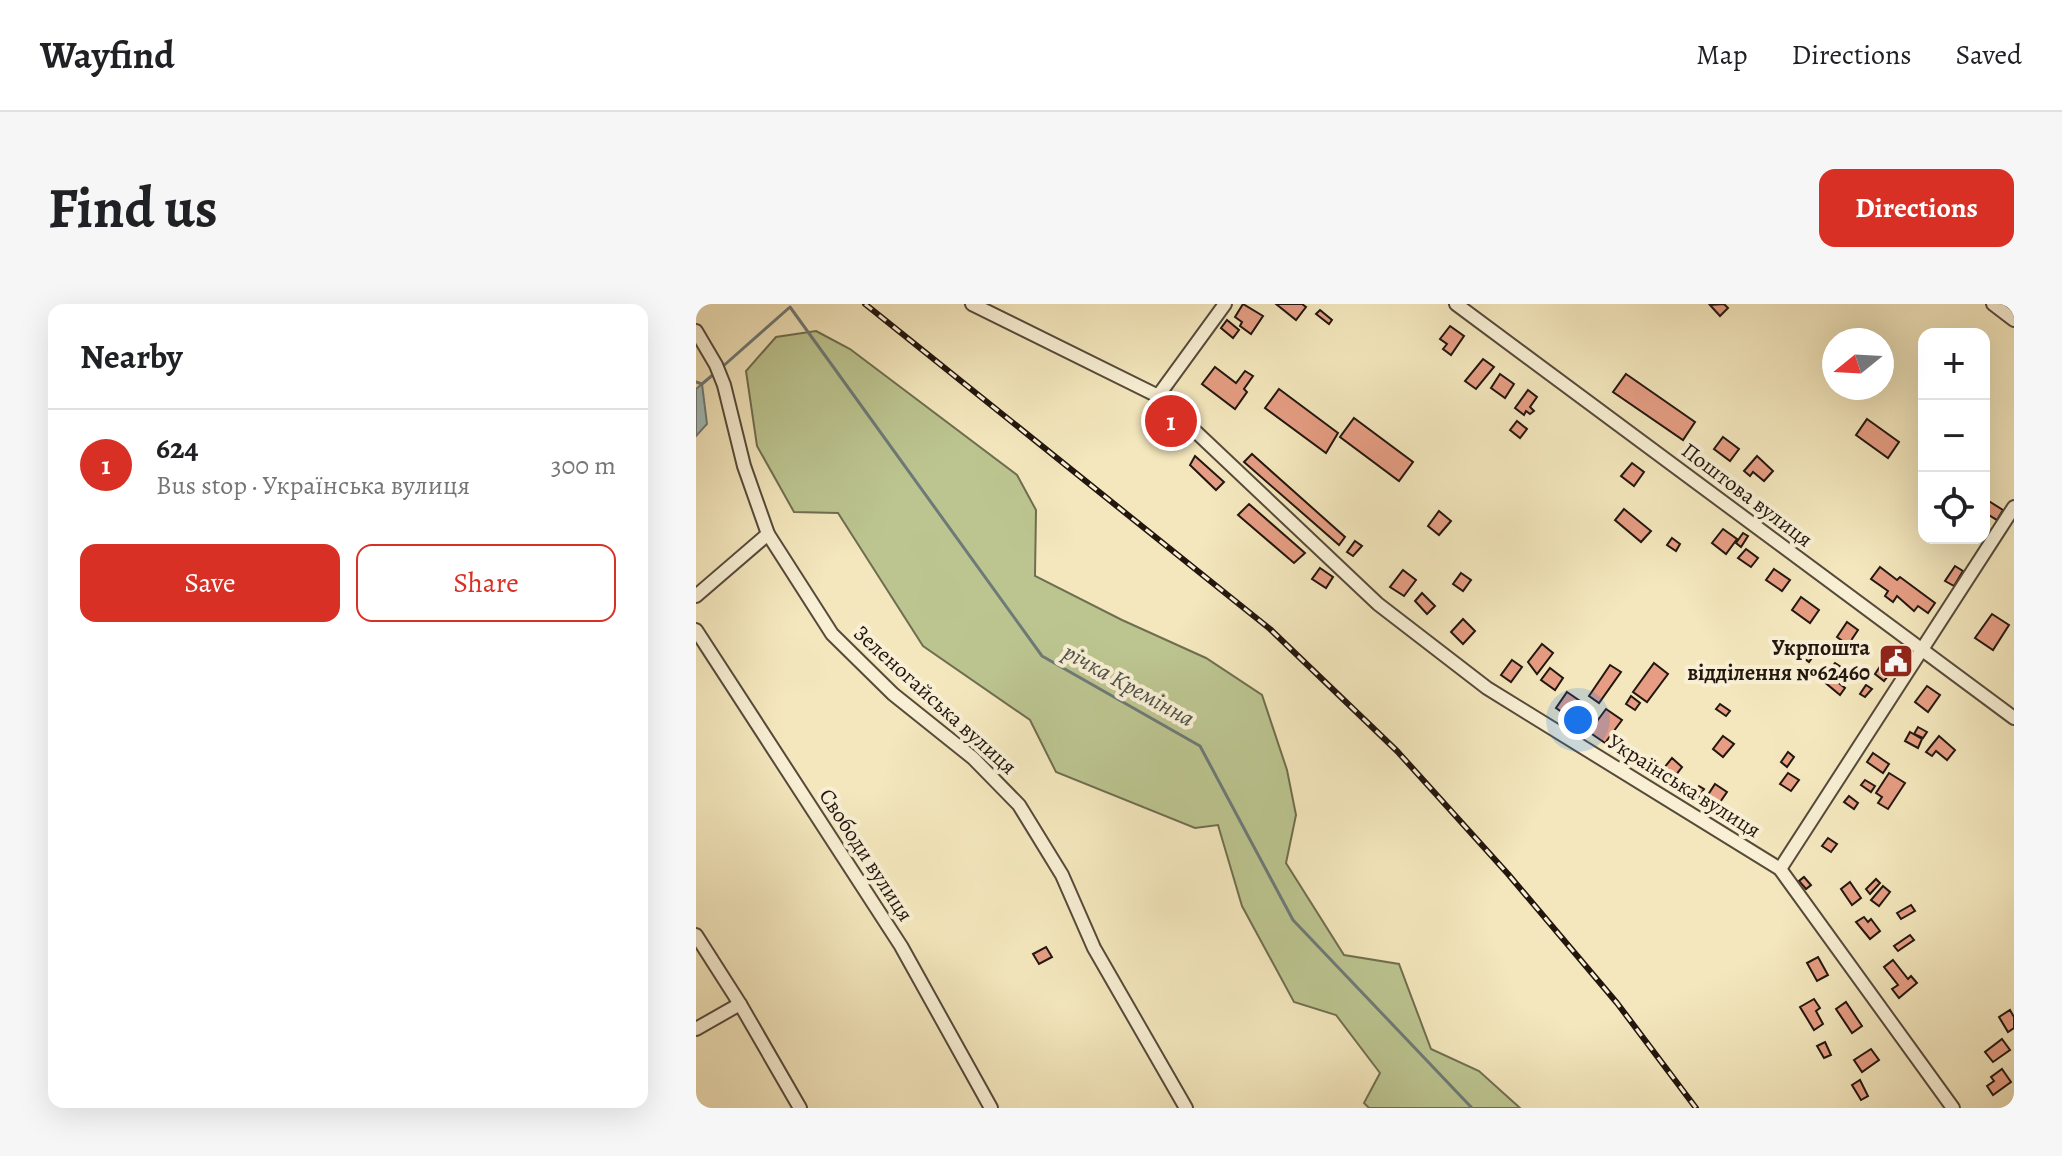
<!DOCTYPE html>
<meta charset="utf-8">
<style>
body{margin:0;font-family:Alegreya,serif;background:#f6f6f6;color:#202124}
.controls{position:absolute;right:24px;top:24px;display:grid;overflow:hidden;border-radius:16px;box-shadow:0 8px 32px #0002}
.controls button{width:72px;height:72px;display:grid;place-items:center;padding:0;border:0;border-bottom:2px solid #e0e0e0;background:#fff;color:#202124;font:40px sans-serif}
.compass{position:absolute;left:1126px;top:24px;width:72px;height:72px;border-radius:50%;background:#fff;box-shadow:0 8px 32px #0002;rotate:252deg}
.you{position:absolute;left:882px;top:416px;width:28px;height:28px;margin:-20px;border:6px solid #fff;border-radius:50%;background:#1a73e8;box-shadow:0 0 0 12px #1a73e833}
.badge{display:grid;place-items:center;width:52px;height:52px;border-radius:50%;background:#d93025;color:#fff;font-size:26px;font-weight:700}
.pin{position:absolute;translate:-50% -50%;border:4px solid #fff;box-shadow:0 2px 8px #0006}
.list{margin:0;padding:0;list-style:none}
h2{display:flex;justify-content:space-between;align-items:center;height:104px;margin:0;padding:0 32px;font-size:34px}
h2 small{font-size:26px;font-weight:400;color:#757577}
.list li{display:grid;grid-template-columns:52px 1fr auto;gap:24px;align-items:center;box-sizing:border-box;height:112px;padding:0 32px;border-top:2px solid #e0e0e0}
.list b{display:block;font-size:30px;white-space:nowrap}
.list p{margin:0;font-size:26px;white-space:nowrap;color:#757577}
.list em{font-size:26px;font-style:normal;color:#757577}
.actions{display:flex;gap:16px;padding:24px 32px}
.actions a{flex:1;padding:18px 0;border:2px solid #d93025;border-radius:16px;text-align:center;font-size:28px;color:#d93025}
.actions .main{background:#d93025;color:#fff}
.icon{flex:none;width:44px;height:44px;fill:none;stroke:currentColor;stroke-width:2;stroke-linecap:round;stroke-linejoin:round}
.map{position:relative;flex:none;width:1318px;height:804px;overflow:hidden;border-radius:16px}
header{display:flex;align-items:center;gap:48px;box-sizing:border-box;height:112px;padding:0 40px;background:#fff;border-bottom:2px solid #e0e0e0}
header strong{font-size:38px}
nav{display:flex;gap:44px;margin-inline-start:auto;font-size:28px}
.intro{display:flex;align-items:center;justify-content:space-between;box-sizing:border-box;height:192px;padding:0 48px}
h1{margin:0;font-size:56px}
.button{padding:20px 36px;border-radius:16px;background:#d93025;color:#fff;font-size:28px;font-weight:700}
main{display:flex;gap:48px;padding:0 48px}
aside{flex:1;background:#fff;border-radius:16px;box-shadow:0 8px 32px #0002}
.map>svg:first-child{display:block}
.green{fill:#bcc590;stroke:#6f6e50;stroke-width:2}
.water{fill:#a1bdbc;stroke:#6e7a77;stroke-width:2}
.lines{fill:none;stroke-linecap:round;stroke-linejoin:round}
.stream{stroke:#6e7a77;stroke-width:3}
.building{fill:#e69d83;stroke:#22160f;stroke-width:2}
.street-casing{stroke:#564a3a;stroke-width:16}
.street{stroke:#f8efd4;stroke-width:12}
.rail-casing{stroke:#22160f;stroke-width:6}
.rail{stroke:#f8efd4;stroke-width:3;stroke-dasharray:9;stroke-linecap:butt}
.labels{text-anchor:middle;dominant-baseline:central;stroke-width:8;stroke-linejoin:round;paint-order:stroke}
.street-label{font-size:22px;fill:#22160f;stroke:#f8efd4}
.poi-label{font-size:22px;font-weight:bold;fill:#22160f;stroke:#f8efd4;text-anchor:end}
.water-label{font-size:24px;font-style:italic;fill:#4e504c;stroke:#f8efd4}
</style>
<header>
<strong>Wayfind</strong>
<nav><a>Map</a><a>Directions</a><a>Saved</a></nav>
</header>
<div class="intro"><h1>Find us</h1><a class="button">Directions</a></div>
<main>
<aside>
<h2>Nearby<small></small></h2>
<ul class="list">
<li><span class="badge">1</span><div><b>624</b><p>Bus stop · Українська вулиця</p></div><em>300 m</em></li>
</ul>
<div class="actions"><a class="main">Save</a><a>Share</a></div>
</aside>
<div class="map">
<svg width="1318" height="804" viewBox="0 0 1318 804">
<rect width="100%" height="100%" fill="#f4e7bd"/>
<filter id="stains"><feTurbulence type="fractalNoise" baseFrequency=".0025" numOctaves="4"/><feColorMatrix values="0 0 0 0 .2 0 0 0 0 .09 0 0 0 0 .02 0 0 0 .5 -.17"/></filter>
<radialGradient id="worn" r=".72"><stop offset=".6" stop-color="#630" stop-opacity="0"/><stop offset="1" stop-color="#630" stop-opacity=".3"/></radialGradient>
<path class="green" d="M120,27L154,45L321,171L340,206L339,272L426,316L510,354L566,391L591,466L600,511L590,559L648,651L703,660L735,745L783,767L824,804H673L668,799L684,769L640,711L598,698L546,602L522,521L499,524L360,468L334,416L227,342L142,209L98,208L61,142L50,67L80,33Z"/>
<path class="water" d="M6,80L11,120L0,132V85Z"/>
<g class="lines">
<g class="stream">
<path d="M25,64L94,3L346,352L504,442L597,616L776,804"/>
<path d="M0,78L6,80L19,69"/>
</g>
</g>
<g class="building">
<path d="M547,0L567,12L555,30L544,22L546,18L539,13Z"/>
<path d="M580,0H606L610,3L600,16Z"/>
<path d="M1028,0L1032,4L1024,12L1014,1Z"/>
<path d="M624,6L636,16L633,20L620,10Z"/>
<path d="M531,16L543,26L537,34L525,24Z"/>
<path d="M754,22L768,32L755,51L747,45L751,40L744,35Z"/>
<path d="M787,55L798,63L780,85L769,77Z"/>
<path d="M519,63L540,79L549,67L557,72L548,85L551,88L539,105L506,80Z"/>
<path d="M804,70L818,80L809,94L795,84Z"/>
<path d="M930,70L999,118L987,136L917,88Z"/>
<path d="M583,85L642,129L630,149L569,104Z"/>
<path d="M832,86L841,93L834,103L838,107L834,110L830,107L828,111L819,104Z"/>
<path d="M658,114L717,158L703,177L644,133Z"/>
<path d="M1171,115L1203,138L1192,154L1160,131Z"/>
<path d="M821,117L831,125L824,134L814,126Z"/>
<path d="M1027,133L1043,145L1034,157L1018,145Z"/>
<path d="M556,150L649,233L643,241L548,158Z"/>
<path d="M499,152L528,178L520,186L494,161Z"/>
<path d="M1061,152L1077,167L1068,177L1057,168L1054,172L1048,167Z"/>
<path d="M936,159L948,168L938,182L925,172Z"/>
<path d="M1288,194L1307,206L1301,216L1288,208Z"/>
<path d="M553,200L609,249L598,259L542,211Z"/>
<path d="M928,205L955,227L945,238L919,216Z"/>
<path d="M743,207L755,217L743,231L732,222Z"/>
<path d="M1027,225L1041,235L1030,250L1016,239Z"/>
<path d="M1047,229L1052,232L1045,243L1040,239Z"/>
<path d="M976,234L984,240L980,247L971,241Z"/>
<path d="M659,237L666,242L657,252L651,248Z"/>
<path d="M1050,245L1062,254L1055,263L1042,254Z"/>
<path d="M1259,262L1267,267L1258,282L1249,277Z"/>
<path d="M1184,263L1201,276L1204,273L1239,299L1232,309L1222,302L1218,307L1201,292L1197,298L1189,292L1192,287L1175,275Z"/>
<path d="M624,264L637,273L630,284L616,275Z"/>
<path d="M1078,265L1094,276L1086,287L1070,276Z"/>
<path d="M707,266L720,276L708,292L694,283Z"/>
<path d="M765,269L775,276L767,287L757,280Z"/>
<path d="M726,289L739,302L731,310L719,297Z"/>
<path d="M1105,293L1123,306L1114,319L1096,306Z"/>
<path d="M1296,310L1313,321L1297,346L1279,334Z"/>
<path d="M767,315L779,327L767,340L755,328Z"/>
<path d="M1151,318L1162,326L1152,341L1141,333Z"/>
<path d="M1115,338L1123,344L1113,358L1105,352Z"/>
<path d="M846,340L857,349L841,370L832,358Z"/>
<path d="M816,356L826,363L815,378L805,371Z"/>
<path d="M958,359L972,370L951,398L937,388Z"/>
<path d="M1139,359L1148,365L1139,376L1149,384L1144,391L1126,376Z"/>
<path d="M914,361L925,368L903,399L893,392Z"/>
<path d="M1185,361L1195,368L1188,377L1179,370Z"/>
<path d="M854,364L867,374L859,386L845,376Z"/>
<path d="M1170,381L1176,385L1169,393L1164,390Z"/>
<path d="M1231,382L1244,391L1232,408L1219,398Z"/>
<path d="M871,388L887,399L876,415L860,404Z"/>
<path d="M935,392L944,399L939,406L930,400Z"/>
<path d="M1024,400L1034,407L1030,412L1020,405Z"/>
<path d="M910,405L926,416L909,439L893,428Z"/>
<path d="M1222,423L1231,428L1227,434L1218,430Z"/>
<path d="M1214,428L1226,435L1222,444L1209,437Z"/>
<path d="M1027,432L1038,440L1027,453L1017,445Z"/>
<path d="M1243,432L1259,446L1251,456L1240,447L1236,452L1230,448Z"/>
<path d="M1092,448L1098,453L1091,463L1085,458Z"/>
<path d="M1177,449L1193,460L1187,469L1171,458Z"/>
<path d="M976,454L986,463L979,472L968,464Z"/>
<path d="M1092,469L1103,476L1095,487L1084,480Z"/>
<path d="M1193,469L1209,479L1192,505L1182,499L1186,493L1180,489Z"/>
<path d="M1169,476L1179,482L1175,488L1165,481Z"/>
<path d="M1019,480L1031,488L1020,504L1008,497Z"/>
<path d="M1003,482L1008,485L1000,497L995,494Z"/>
<path d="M1153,492L1162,499L1158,505L1148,498Z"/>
<path d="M1132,534L1141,540L1135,548L1126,542Z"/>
<path d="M1108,573L1115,581L1110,585L1103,577Z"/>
<path d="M1180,575L1184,579L1174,590L1170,585Z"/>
<path d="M1154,578L1165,594L1156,601L1145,585Z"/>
<path d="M1187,582L1194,588L1183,602L1175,596Z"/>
<path d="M1215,601L1219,607L1205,615L1201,609Z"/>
<path d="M1168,613L1172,618L1175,615L1184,627L1174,635L1160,618Z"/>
<path d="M1214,631L1218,636L1202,647L1198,642Z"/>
<path d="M350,643L356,653L343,660L337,650Z"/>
<path d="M1122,653L1132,671L1121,677L1111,659Z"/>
<path d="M1197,656L1212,675L1215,672L1221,679L1203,694L1196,685L1202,681L1188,663Z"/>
<path d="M1118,695L1124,704L1120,707L1127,720L1118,726L1104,703Z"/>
<path d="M1150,698L1166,722L1156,729L1140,705Z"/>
<path d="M1314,706L1318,713V724L1312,728L1303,713Z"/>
<path d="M1306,735L1314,746L1297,758L1289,748Z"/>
<path d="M1129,738L1135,751L1128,754L1121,742Z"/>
<path d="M1175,745L1183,756L1166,768L1158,756Z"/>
<path d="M1306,765L1315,778L1297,791L1291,782L1298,777L1295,773Z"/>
<path d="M1164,776L1172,792L1165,796L1156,781Z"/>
</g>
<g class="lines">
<g class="street-casing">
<g id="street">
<path d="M276,0L462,92L682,300L791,384L1084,565L1257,804"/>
<path d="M760,0L1318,414"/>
<path d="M1297,0L1318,16"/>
<path d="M0,27L20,61L28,81L48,162L72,230L136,330L197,390L277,454L323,501L366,571L398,644L490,804"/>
<path d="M462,92L529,0"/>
<path d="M0,292L72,230"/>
<path d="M0,326L205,642L295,804"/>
<path d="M1084,565L1318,203"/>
<path d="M0,631L44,700L104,804"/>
<path d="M0,725L44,700"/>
</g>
</g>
<use href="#street" class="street"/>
<g class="rail-casing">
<path id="rail" d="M169,0L574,325L701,447L812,570L921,699L1000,804"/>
</g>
<use href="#rail" class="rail"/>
</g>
<defs>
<g id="civic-square" transform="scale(1.8)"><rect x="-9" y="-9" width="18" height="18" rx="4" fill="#8f2418" stroke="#f8efd4"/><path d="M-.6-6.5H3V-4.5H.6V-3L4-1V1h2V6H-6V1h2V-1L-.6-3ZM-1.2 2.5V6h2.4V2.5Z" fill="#fff"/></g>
</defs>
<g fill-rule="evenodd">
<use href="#civic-square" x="1200" y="357"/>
</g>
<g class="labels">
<g class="street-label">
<text transform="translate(1051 191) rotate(37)">Поштова вулиця</text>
<text transform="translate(239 396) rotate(42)">Зеленогайська вулиця</text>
<text transform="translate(988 482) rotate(32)">Українська вулиця</text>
<text transform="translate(170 551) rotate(57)">Свободи вулиця</text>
</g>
<g class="poi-label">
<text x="1174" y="344">Укрпошта<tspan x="1174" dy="25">відділення №62460</tspan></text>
</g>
<g class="water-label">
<text transform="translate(433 381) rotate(29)">річка Кремінна</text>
</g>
</g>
<rect width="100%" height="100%" filter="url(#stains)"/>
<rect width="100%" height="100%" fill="url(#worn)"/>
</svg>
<div class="controls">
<button>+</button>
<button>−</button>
<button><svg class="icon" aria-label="locate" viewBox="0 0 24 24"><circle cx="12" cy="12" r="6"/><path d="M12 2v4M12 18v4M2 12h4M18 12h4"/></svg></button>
</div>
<svg class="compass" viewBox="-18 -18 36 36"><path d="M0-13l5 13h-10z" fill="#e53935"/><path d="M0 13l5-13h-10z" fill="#757577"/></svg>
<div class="you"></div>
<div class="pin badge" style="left:475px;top:117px">1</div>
</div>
</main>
